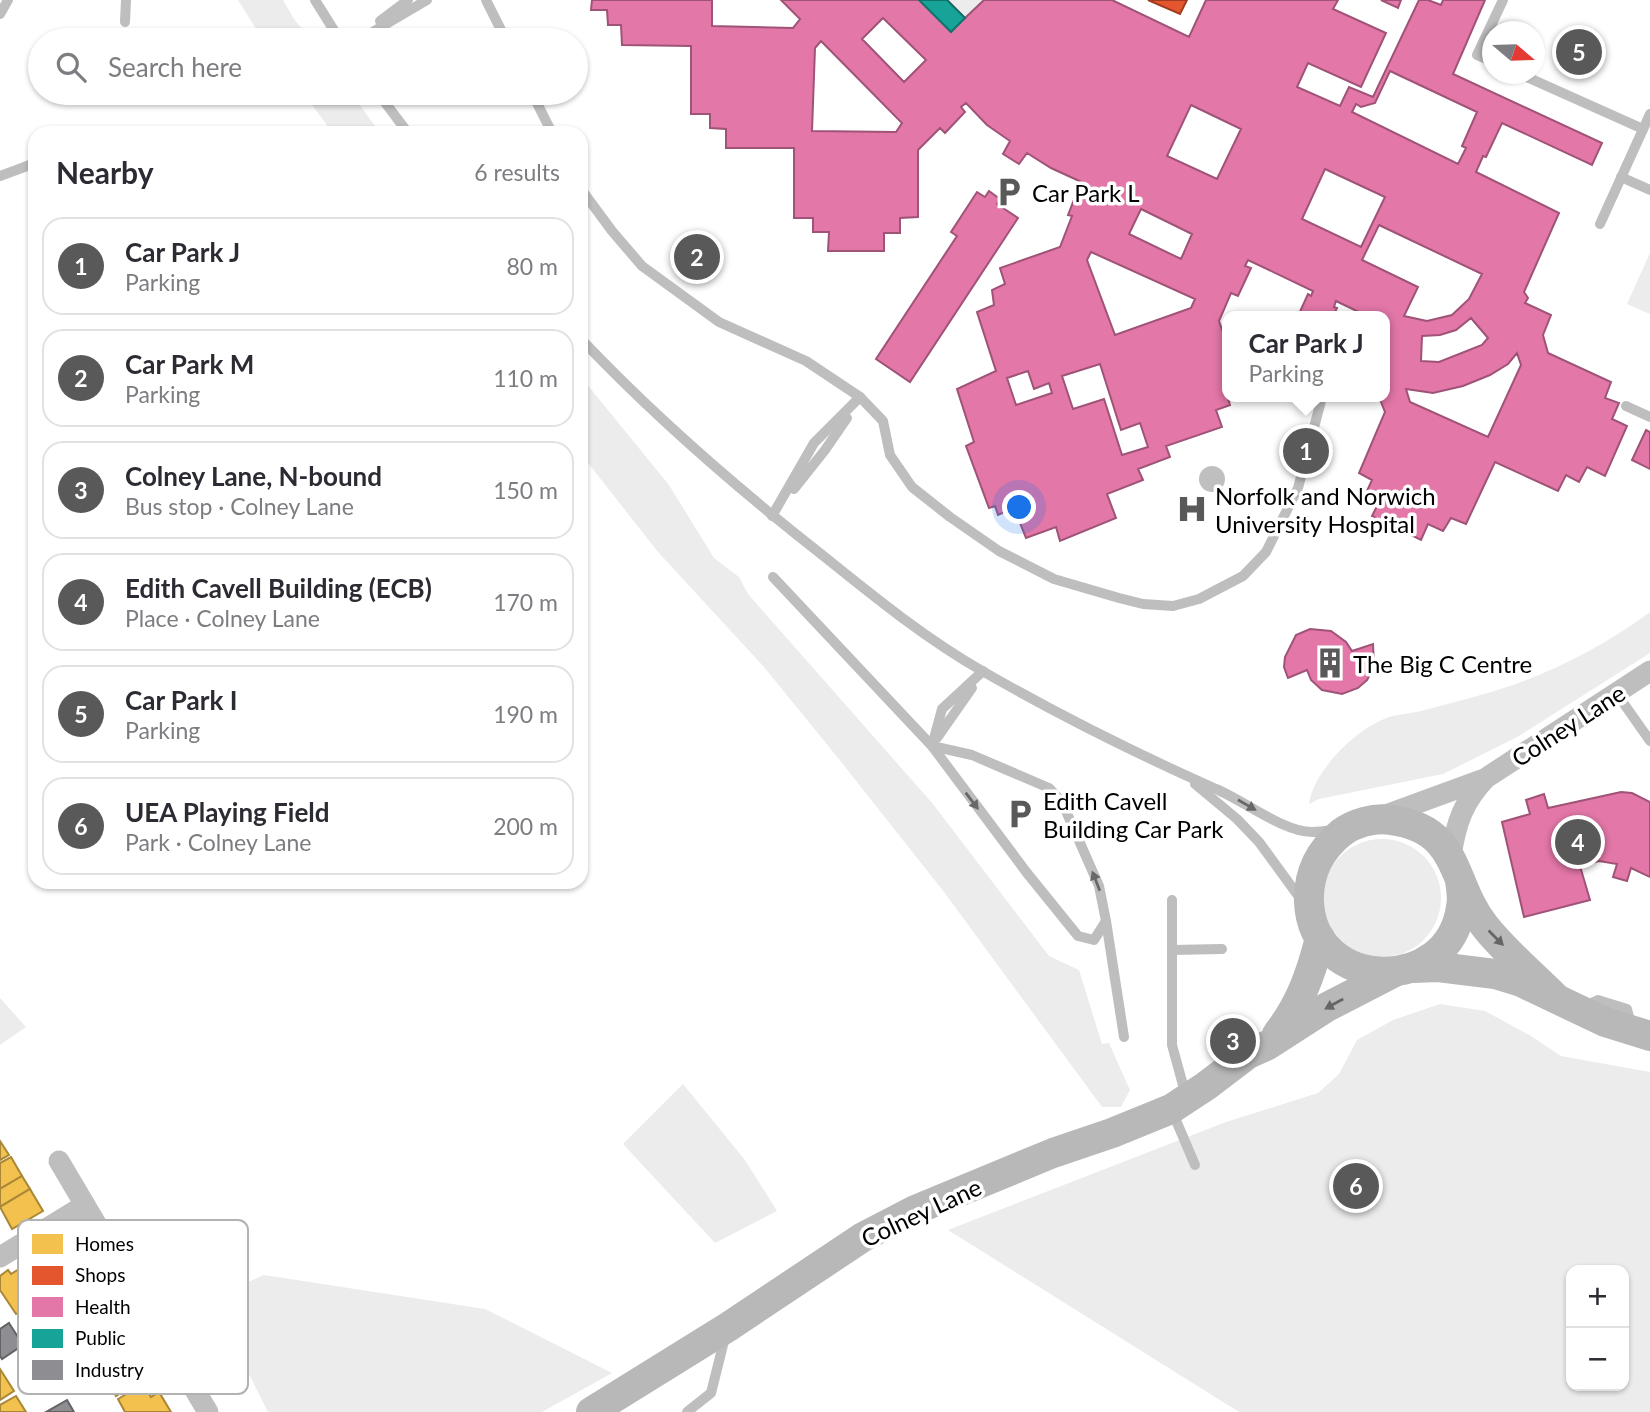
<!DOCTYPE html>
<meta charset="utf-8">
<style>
body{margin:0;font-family:Lato,sans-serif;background:#f7f7f7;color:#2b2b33}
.controls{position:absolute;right:21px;bottom:21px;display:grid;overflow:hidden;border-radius:14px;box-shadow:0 2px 5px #0004}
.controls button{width:63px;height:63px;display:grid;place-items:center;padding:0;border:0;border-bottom:2px solid #e1e1e2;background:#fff;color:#2b2b33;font:35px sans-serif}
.compass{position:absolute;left:1482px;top:21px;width:63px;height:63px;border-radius:50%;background:#fff;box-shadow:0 2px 5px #0004;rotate:109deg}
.you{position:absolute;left:1020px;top:508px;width:24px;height:24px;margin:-18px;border:5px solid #fff;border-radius:50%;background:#1a73e8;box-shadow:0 0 0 10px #1a73e833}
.badge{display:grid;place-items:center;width:46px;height:46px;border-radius:50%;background:#595959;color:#fff;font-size:23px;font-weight:700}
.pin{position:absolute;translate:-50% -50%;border:4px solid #fff;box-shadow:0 2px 7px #0006}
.popup{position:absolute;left:1222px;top:311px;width:168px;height:91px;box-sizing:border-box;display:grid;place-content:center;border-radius:14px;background:#fff;filter:drop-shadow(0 2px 5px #0005);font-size:23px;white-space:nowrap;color:#7c7c81}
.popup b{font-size:26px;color:#2b2b33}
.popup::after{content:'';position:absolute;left:50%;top:100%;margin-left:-14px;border:14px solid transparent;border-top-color:#fff}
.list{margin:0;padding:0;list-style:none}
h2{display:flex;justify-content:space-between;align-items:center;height:91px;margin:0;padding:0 28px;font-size:30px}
h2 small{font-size:23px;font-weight:400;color:#7c7c81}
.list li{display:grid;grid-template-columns:46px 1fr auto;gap:21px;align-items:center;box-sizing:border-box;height:98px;margin:0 14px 14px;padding:0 14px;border:2px solid #e1e1e2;border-radius:21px}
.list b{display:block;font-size:26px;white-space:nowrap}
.list p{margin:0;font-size:23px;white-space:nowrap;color:#7c7c81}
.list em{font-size:23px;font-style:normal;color:#7c7c81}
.icon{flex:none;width:38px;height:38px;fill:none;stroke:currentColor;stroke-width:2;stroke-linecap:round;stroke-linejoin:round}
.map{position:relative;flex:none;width:1650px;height:1412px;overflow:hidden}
.search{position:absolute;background:#fff;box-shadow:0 2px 5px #0004;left:28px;top:28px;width:560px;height:77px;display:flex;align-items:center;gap:18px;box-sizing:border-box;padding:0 24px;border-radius:38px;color:#7c7c81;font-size:26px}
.panel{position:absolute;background:#fff;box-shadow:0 2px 5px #0004;left:28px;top:126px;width:560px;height:763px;border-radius:21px}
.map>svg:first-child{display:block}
.green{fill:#ececec;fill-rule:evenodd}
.water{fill:#bfbfbf}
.homes{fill:#f2c14e;stroke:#a98737;stroke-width:2}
.shops{fill:#e4572e;stroke:#a03d20;stroke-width:2}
.health{fill:#e377a8;stroke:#9f5376;stroke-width:2;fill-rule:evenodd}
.public{fill:#17a398;stroke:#10726a;stroke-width:2}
.industry{fill:#8d8d92;stroke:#636366;stroke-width:2}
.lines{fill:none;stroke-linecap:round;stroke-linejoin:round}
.lane{stroke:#bebebe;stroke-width:10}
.street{stroke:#bebebe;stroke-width:21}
.secondary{stroke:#b8b8b8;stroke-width:30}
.oneway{fill:#686868}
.oneway2{fill:#656565}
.labels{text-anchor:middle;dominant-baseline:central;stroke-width:7;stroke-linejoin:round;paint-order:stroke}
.poi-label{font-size:24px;fill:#000;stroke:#fff;text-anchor:start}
.street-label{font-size:24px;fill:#000;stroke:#fff}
.key{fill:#fff;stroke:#b2b2b2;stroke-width:2}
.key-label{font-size:19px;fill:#000}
</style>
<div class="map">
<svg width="1650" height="1412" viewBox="0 0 1650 1412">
<rect width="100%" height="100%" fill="#fff"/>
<g class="green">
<path d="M238,0H283L294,19L311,40H263Z"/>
<path d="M947,0H984L965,18Z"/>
<path d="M303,93H351L380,133H333Z"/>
<path d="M1650,253V314L1627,304Z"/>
<path d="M581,377L669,485L714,558L739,577L748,594L933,804L1049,956L1079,970L1102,1044L1109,1043L1130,1090L1121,1107H1102L944,892L838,758L764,667L658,552L581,454Z"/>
<path d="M1650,612V653L1519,736L1443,774L1319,799L1309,804C1313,772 1354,731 1384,719C1395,714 1409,714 1421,711C1452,703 1483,695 1513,685C1561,668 1610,642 1650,612Z"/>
<circle cx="1382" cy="898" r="59"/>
<path d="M0,998L26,1027L0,1045Z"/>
<path d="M1440,1004L1485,1011L1531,1036L1561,1056L1650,1072V1412H1239L948,1230L1226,1122L1318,1093L1339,1074L1357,1040L1393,1020ZM1571,1270H1624V1386H1571Z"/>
<path d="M683,1084L745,1160L777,1211L715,1243L623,1144Z"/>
<path d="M264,1275L485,1309L612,1373L542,1412H268L211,1299Z"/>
</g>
<circle class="water" cx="1212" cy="479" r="13"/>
<g class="homes">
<path d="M0,1141L9,1155L0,1160Z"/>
<path d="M11,1157L22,1176L0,1189V1163Z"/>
<path d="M22,1176L30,1189L0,1207V1189Z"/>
<path d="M30,1189L43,1211L12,1229L0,1207Z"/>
<path d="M77,1232L100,1267L83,1278L75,1267L59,1277L44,1254Z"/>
<path d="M24,1266L44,1296L16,1314L0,1290V1276L8,1270L11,1274Z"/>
<path d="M98,1309L107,1325L115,1321L125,1339L92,1359L72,1324Z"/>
<path d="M128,1343L139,1360L132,1365L141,1380L116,1396L96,1364Z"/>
<path d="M0,1369L14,1391L0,1400Z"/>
<path d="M143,1384L151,1397L159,1392L171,1412H125L118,1399Z"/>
<path d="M16,1396L26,1412H0V1405Z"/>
</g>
<g class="shops">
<path d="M1148,0H1187L1180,14Z"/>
<path d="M1283,2L1299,10L1290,28L1274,21Z"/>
</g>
<g class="health">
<path d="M592,0H712V26L793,28L800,19L781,0H947L965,18L984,0H1112L1189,37L1206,0H1338L1333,9L1386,33L1361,87L1308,63L1297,87L1340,106L1349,87L1373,97L1419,0H1428L1441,5L1443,0H1485L1453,74L1602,143L1592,165L1502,123L1486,157L1483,156L1476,172L1559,213L1524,292L1528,298L1525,303L1551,315L1543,335L1548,353L1611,382L1605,398L1619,403L1612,419L1627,426L1605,476L1587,467L1579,482L1566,475L1558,491L1495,462L1466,524L1451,518L1443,531L1428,524L1421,540L1372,516L1380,500L1366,493L1372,480L1359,473L1385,412L1379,397H1385L1387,324L1385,316H1367L1336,301L1334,307L1337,308L1333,316H1298L1308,294L1311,296L1313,291L1248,260L1245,266L1251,268L1238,296L1231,293L1219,321L1227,344L1226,391L1230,405L1216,410L1222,427L1166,446L1170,457L1138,469L1143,480L1107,494L1116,518L1060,541L1056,527L1026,538L1014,508L998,515L995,506L989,508L966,446L974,442L957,389L996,371L977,312L994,305L992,290L1005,284L1000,268L1060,247L1072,216L1068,215L1079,187L1085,190L1088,185L1051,168L1027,153L1019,164L1003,154L1010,141L987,125L966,103L961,107L965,112L945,133L940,128L918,150V217L900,218V233H884V251H828L829,232H813V218H794V148H726V129L710,128V114H691V46L622,45L621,25H608L607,10H591ZM883,18L926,60L904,82L862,39ZM821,41L902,123L896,132L812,131L815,48ZM1390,71L1477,112L1462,146L1466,148L1458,164L1352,112L1356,104L1361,107L1375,103ZM1191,105L1241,129L1217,179L1167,156ZM1325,169L1385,197L1361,247L1302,219ZM1141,209L1192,234L1181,259L1129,234ZM1379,225L1482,274L1469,299L1452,315L1427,321L1404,316L1418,287L1362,260ZM1091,252L1195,299L1191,308L1115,335L1087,260ZM1471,318L1488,338L1482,345L1439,362L1421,361L1422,336L1440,335L1456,330ZM1517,353L1521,365L1488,437L1410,402L1406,389L1433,393L1463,386L1490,375L1508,364ZM1100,364L1121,430L1140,423L1148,447L1122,455L1104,399L1073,409L1062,376ZM1028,371L1034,389L1049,383L1052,393L1016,405L1007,378Z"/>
<path d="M1381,0H1401L1398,8Z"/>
<path d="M989,191L1000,199L997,204L1018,218L910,382L876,359L957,236L951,232L977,192L985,197Z"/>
<path d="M1646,430L1650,432V469L1632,460Z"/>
<path d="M1310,629L1331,631L1346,642L1352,651L1373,644L1374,667L1367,680L1358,688L1342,694L1322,690L1311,680L1307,670L1288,678L1284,667L1285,657L1296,635Z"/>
<path d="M1621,792L1632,793L1650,802V877L1631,868L1627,881L1613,877L1617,864L1599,861L1580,866L1590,900L1524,917L1502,822L1530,814L1526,800L1544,794L1548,808Z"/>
</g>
<path class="public" d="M919,0H947L965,18L951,32Z"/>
<g class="industry">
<path d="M9,1323L23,1345L2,1359L0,1356V1329Z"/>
<path d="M67,1400L74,1412H46Z"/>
</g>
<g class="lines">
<g class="lane">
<path d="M315,0L340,40"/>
<path d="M486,0L506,40"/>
<path d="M0,14L8,0"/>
<path d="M380,21L408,0"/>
<path d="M125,22L126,0"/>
<path d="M359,40L427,0"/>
<path d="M1492,61L1477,55L1503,0"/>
<path d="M1520,74L1643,129"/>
<path d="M378,93L408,133"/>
<path d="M532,93L552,133"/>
<path d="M0,176L35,163"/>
<path d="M1621,177L1650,190"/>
<path d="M581,189L612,231L642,266L719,322L806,361L860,397L883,421L890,455L912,487L950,517L999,551L1054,579L1119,598L1143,604L1173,606L1199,599L1243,576L1266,552L1298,488L1321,401L1320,397"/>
<path d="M1600,224L1650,114"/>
<path d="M581,339C655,417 737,488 821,554C873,596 926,639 984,672C1059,715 1137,754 1216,789C1243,800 1283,832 1312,832C1319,832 1326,831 1333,830"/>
<path d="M1626,406L1650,417"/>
<path d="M794,489L825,450L847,418"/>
<path d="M772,516L814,443L860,397"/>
<path d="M773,577L932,746L1027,873L1078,936L1094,940L1106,921L1099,886L1062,802L1049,788L972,755L932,746"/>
<path d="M1617,694L1650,741"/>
<path d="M937,738L972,688"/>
<path d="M932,746L942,709L983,671"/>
<path d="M1195,784L1237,819L1259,842L1302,901"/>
<path d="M1172,900V1045L1186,1096"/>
<path d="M1106,921L1124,1037"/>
<path d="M1172,950L1222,949"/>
<path d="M1585,1006L1598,1000L1627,1009L1632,1028"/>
<path d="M1172,1111L1195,1165"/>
<path d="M687,1412L711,1393L726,1333"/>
</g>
<g class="street">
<path d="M1380,817L1481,780"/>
<path d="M1451,856C1456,823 1463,802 1486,778L1650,671"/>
<path d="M59,1161L85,1205"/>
<path d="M0,1257L85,1205L208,1412"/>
</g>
<g class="secondary">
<path d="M1460,880C1461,889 1463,899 1461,907C1449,996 1313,992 1309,902C1308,873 1319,851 1341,833C1354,823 1375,817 1391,820C1461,829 1450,881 1484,925C1503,950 1532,974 1555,997"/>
<path d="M1413,968L1438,967L1495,974L1521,982L1605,1022L1650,1036"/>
<path d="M1277,1034C1300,1005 1311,974 1320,938"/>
<path d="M591,1412L728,1327L863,1237L915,1210L1053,1153L1112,1133L1171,1109L1206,1086L1248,1054L1268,1045L1327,1007L1395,972"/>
</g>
</g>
<defs><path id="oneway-solid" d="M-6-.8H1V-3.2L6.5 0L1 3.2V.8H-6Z" transform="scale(1.75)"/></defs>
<g class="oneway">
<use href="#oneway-solid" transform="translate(972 801) rotate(53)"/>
<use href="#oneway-solid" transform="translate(1247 805) rotate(30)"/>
<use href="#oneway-solid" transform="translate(1096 881) rotate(-111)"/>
</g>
<g class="oneway2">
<use href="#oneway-solid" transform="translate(1496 938) rotate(45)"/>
<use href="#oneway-solid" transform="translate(1334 1004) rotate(151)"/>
</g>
<defs>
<g id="parking-bare" transform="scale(2.415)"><path d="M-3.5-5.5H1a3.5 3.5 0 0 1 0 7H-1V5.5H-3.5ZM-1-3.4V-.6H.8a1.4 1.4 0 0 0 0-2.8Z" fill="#595959" stroke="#fff" stroke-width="2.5" paint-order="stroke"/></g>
<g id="hospital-bare" transform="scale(2.415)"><path d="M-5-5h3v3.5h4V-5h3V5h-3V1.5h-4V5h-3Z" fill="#595959" stroke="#fff" stroke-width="2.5" paint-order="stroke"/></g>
<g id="building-bare" transform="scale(2.415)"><path d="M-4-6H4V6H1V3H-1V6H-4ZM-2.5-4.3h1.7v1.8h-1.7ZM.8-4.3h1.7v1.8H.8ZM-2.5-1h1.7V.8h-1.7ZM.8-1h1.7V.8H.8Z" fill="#595959" stroke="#fff" stroke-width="2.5" paint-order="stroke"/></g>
</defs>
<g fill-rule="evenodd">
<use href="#parking-bare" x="1009" y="192"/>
<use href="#hospital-bare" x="1192" y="509"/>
<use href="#building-bare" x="1330" y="663"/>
<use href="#parking-bare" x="1020" y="814"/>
</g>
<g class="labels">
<g class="poi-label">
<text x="1032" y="192">Car Park L</text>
<text x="1215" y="495">Norfolk and Norwich<tspan x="1215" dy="28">University Hospital</tspan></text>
<text x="1353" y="663">The Big C Centre</text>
<text x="1043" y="800">Edith Cavell<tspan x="1043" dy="28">Building Car Park</tspan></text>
</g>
<g class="street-label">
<text transform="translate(1568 725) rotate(-33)">Colney Lane</text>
<text transform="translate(921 1212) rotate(-25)">Colney Lane</text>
</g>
</g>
<rect x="18" y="1220" width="230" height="174" rx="10" class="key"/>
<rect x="32" y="1234" width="31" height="20" fill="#f2c14e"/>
<rect x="32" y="1266" width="31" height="19" fill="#e4572e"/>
<rect x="32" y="1297" width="31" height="20" fill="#e377a8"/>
<rect x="32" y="1329" width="31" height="19" fill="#17a398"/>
<rect x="32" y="1360" width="31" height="20" fill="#8d8d92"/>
<g class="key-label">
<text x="75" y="1251">Homes</text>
<text x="75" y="1282">Shops</text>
<text x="75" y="1314">Health</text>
<text x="75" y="1345">Public</text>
<text x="75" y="1377">Industry</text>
</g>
</svg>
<div class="controls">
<button>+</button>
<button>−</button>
</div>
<svg class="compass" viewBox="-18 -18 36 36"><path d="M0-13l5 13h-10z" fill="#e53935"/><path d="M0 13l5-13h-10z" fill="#7c7c81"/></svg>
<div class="you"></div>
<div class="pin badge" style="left:1306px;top:451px">1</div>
<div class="popup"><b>Car Park J</b>Parking</div>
<div class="pin badge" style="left:697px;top:257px">2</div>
<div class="pin badge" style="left:1233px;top:1041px">3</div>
<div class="pin badge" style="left:1578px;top:842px">4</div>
<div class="pin badge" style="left:1579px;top:52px">5</div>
<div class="pin badge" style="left:1356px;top:1186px">6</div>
<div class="search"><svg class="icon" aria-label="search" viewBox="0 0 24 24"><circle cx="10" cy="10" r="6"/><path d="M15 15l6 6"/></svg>Search here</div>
<section class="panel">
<h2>Nearby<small>6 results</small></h2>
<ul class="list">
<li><span class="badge">1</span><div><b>Car Park J</b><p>Parking</p></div><em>80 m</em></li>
<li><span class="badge">2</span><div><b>Car Park M</b><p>Parking</p></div><em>110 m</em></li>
<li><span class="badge">3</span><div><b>Colney Lane, N-bound</b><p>Bus stop · Colney Lane</p></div><em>150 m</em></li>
<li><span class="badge">4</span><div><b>Edith Cavell Building (ECB)</b><p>Place · Colney Lane</p></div><em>170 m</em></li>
<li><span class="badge">5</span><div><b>Car Park I</b><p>Parking</p></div><em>190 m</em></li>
<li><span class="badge">6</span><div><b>UEA Playing Field</b><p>Park · Colney Lane</p></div><em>200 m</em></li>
</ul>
</section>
</div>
